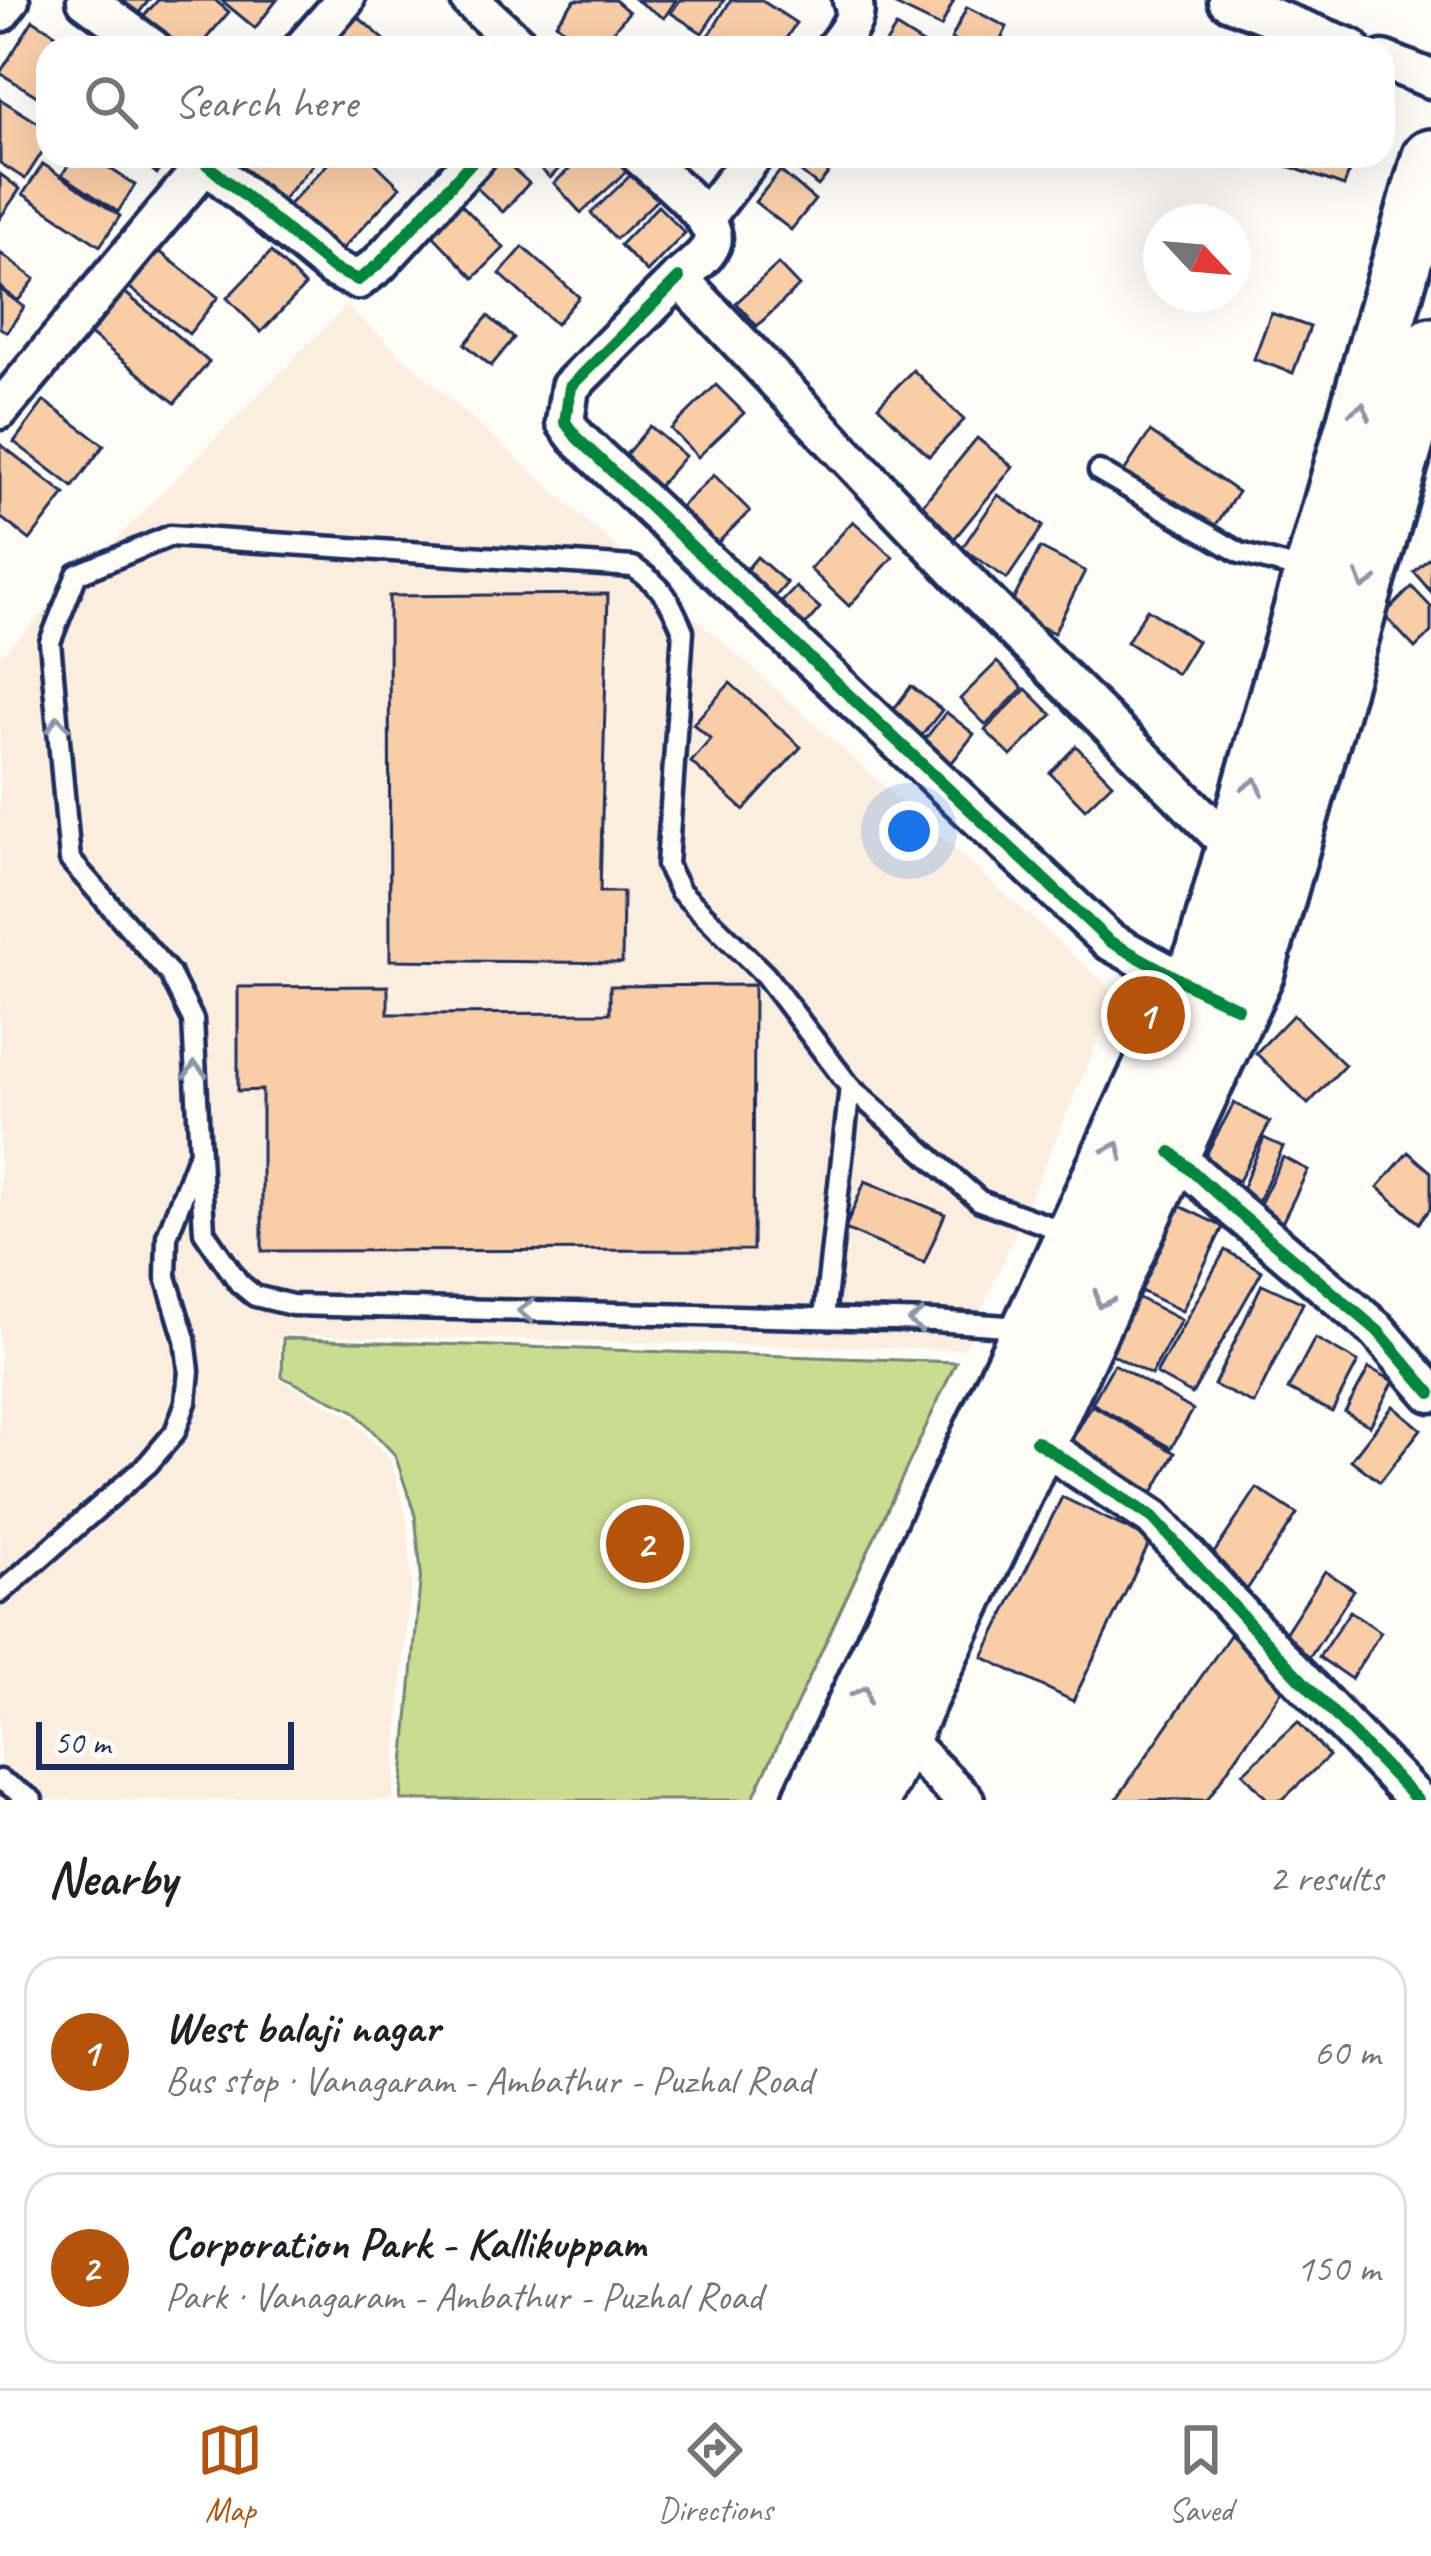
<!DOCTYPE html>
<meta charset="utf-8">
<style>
body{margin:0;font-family:Caveat,sans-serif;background:#f6f6f6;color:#202124}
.compass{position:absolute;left:1143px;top:204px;width:108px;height:108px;border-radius:50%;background:#fff;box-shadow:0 12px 48px #0002;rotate:116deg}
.scale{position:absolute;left:36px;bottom:30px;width:258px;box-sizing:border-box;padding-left:12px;border:6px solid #1b2f5e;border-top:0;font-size:33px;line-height:42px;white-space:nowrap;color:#1b2f5e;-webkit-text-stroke:9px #fdfcf7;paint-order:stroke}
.you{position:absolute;left:909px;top:831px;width:42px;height:42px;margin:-30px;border:9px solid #fff;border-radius:50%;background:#1a73e8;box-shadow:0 0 0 18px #1a73e833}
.badge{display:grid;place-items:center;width:78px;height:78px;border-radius:50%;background:#b45309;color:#fff;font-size:39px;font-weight:700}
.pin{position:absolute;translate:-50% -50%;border:6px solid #fff;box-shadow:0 3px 12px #0006}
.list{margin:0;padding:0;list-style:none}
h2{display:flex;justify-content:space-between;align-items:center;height:156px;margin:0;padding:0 48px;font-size:51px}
h2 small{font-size:39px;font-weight:400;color:#757577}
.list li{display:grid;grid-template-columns:78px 1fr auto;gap:36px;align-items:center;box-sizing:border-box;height:192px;margin:0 24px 24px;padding:0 24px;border:3px solid #e0e0e0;border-radius:36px}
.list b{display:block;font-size:45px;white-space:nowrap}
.list p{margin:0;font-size:39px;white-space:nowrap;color:#757577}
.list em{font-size:39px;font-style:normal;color:#757577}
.icon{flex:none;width:66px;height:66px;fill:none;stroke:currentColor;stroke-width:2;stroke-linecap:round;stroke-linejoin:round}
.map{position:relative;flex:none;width:1431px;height:1800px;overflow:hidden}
.search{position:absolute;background:#fff;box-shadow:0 12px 48px #0002;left:36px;right:36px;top:36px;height:132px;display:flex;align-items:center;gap:30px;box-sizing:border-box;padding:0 42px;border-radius:36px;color:#757577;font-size:45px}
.sheet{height:588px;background:#fff}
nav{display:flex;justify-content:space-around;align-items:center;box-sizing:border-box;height:168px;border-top:3px solid #e0e0e0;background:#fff;font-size:33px;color:#757577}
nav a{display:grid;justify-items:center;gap:6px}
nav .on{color:#b45309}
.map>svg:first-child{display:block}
.built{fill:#fceedf}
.green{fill:#cadc90;stroke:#728677;stroke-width:3}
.building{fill:#f9cea7;stroke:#1b2f5e;stroke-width:3}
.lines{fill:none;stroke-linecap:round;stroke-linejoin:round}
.lane-casing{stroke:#1b2f5e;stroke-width:27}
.street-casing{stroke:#1b2f5e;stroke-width:45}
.primary-casing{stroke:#1b2f5e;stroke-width:66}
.lane{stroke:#fdfcf7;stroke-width:18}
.street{stroke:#fdfcf7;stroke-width:36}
.primary{stroke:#fdfcf7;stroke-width:57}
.cycleway-casing{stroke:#fdfcf7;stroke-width:20}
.cycleway{stroke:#00873e;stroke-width:12}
.oneway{stroke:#8c96aa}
</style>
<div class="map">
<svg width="1431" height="1800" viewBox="0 0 1431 1800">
<rect width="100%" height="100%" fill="#fdfcf7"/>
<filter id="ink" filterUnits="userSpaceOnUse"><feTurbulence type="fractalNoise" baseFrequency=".00833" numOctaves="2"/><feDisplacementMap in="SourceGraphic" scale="24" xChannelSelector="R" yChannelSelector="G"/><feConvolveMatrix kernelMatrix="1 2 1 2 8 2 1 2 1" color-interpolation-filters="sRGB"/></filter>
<g filter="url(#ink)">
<path class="built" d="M346,306L1118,995L965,1349L280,1335L278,1379L351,1417L391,1461L407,1519L412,1585L406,1628L393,1800H0V657Z"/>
<path class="green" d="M283,1338L352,1341L956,1362L752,1800H401L421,1572L415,1515L395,1455L354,1411L282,1377Z"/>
<g class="building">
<path d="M109,0H149L134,19Z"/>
<path d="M158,0H215L229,12L198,48H181L144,16Z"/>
<path d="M221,0H277L255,28Z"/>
<path d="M575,0H615L629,12L599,48H585L556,23Z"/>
<path d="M636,0H676L664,18Z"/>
<path d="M680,0H724L702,33L671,13Z"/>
<path d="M731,0H761L796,23L780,48H726L708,37Z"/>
<path d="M885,0H954L941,27Z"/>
<path d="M967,7L1007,27L997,48H969L951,39Z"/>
<path d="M350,10L394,48H317Z"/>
<path d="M33,20L78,48H48V103L0,73Z"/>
<path d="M896,27L928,47L927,48H883Z"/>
<path d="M0,99L48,129V143L25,179L0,163Z"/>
<path d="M74,156H91L135,185L118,212L62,175Z"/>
<path d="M136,156H173L157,174Z"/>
<path d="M229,156H320L271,213L219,168Z"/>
<path d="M335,156H368L400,187L331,261L281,213Z"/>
<path d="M488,156H499L529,183L503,212L467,179Z"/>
<path d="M528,156H571L550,178Z"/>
<path d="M584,156H614L627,171L581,213L554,183Z"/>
<path d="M781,156H833L839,160L818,186Z"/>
<path d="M1260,156H1355L1344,186Z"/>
<path d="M43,164L120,216L100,246L23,194Z"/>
<path d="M780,171L815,200L791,230L755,202Z"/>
<path d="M634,172L659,198L616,239L591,213Z"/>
<path d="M0,174L20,189L0,218Z"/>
<path d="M450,193L504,248L474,278L421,223Z"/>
<path d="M658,206L685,233L647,272L620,245Z"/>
<path d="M523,247L579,297L556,324L500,274Z"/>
<path d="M155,248L218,297L189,334L126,285Z"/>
<path d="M271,252L305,286L261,332L227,298Z"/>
<path d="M0,253L35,279L18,301L0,287Z"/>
<path d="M778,264L799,286L757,326L736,303Z"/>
<path d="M0,289L24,307L7,332L0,328Z"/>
<path d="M123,291L209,362L175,403L89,333Z"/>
<path d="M1271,313L1310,327L1293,373L1254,359Z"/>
<path d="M488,316L514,338L491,366L465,344Z"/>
<path d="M913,370L964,420L929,456L878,406Z"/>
<path d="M716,385L744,413L698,457L671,429Z"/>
<path d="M44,401L104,445L73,487L14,442Z"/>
<path d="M650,426L685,456L640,508L606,478Z"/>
<path d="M1150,432L1238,492L1207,538L1119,479Z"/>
<path d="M977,438L1013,467L950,544L915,514Z"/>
<path d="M0,444L65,494L30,540L0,517Z"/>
<path d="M714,475L750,511L698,562L662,525Z"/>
<path d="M998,495L1043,526L1007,579L962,548Z"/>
<path d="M853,521L893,557L849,606L810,569Z"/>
<path d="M1040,548L1085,571L1054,633L1008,610Z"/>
<path d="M1431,556V592L1414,572Z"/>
<path d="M757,557L787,583L757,618L727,593Z"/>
<path d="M796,587L820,608L789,644L764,621Z"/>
<path d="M1412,587L1431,607V632L1415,648L1384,615Z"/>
<path d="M608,594L600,892H623L622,963L390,960L389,596Z"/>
<path d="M1147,609L1197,641L1177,674L1127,642Z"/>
<path d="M997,662L1023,688L986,725L960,699Z"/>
<path d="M730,683L801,747L744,810L691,762L711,739L693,724Z"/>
<path d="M911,686L942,710L909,752L879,729Z"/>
<path d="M1026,689L1052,715L1011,756L985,730Z"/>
<path d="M946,712L974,734L940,778L912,756Z"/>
<path d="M1076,746L1112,783L1085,809L1050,773Z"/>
<path d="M754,985L753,1250L262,1251V1090L238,1091V987L388,986V1014L610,1013V986Z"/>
<path d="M1293,1015L1345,1065L1308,1104L1256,1053Z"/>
<path d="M1234,1103L1270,1122L1239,1181L1202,1162Z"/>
<path d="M1264,1138L1283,1147L1258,1202L1240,1194Z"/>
<path d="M1408,1152L1431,1172V1208L1419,1223L1378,1187Z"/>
<path d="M1283,1157L1308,1170L1280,1227L1255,1214Z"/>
<path d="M865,1181L945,1214L924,1263L845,1229Z"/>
<path d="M1180,1206L1223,1227L1182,1311L1139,1290Z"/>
<path d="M1225,1250L1262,1271L1192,1394L1156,1374Z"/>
<path d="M1262,1284L1303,1303L1254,1404L1214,1385Z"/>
<path d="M1135,1296L1181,1320L1151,1375L1106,1351Z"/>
<path d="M1315,1338L1358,1362L1332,1412L1288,1389Z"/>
<path d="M1114,1364L1193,1410L1171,1448L1092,1403Z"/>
<path d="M1369,1368L1394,1381L1370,1426L1345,1412Z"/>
<path d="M1092,1405L1175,1453L1151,1496L1067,1448Z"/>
<path d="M1393,1406L1421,1429L1380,1482L1351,1460Z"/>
<path d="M1257,1488L1297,1514L1246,1591L1206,1565Z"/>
<path d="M1062,1497L1151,1540L1073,1701L983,1657Z"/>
<path d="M1325,1571L1354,1590L1308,1660L1280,1641Z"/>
<path d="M1350,1611L1381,1632L1351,1679L1319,1657Z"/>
<path d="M1230,1635L1291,1677L1207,1800H1116Z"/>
<path d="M1298,1722L1329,1756L1282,1800H1268L1243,1773Z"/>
</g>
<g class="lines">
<g class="lane-casing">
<g id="lane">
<path d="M1099,471L1240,553L1310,572"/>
<path d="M824,1318L850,1087"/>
<path d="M1022,1327L934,1321L292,1305L255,1296L239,1283L204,1232L193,1020L170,974L70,860L50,642L77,574L170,536L633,567C664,588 668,596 683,631L667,865L680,891L765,975L850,1087L980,1201L1069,1233"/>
<path d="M0,1593L148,1464L175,1432L186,1402L189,1371L185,1339L166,1277L167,1236L197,1158"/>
<path d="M0,1780L32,1800"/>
</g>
</g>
<g class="street-casing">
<g id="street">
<path d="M86,0L152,48"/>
<path d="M470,0L522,48"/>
<path d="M1227,0L1351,48"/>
<path d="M0,13L10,0"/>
<path d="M303,48L345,0"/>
<path d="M835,48C845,34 861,18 852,0"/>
<path d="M1383,60L1431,79"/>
<path d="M640,156C657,172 721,220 712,243C707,257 690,268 679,278L978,594L1235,850"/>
<path d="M205,163L332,268L358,280L379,264L477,156"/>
<path d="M706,217L753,156"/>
<path d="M679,278L570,387L565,422L577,438L1109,941L1207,994"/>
<path d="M0,410L212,156"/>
<path d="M1171,1152L1234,1209L1378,1331L1431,1393"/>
<path d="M1036,1441L1153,1518L1288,1666L1417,1800"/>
<path d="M900,1736L965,1800"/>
</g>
</g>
<g class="primary-casing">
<g id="primary">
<path d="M813,1800L1206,953L1431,159"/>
<path d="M870,1800L1255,971L1431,347"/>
</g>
</g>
<use href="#lane" class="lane"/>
<use href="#street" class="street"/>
<use href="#primary" class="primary"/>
<g class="cycleway-casing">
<g id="cycleway">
<path d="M205,163L332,268L358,280L379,264L477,156"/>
<path d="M679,278L570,387L565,422L577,438L1109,941L1191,986L1238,1008"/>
<path d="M1171,1152L1234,1209L1378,1331L1431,1393"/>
<path d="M1036,1441L1153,1518L1288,1666L1417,1800"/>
</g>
</g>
<use href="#cycleway" class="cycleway"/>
</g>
<defs><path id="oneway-chevron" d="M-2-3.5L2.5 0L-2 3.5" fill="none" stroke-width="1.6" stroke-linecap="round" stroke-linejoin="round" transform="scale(3)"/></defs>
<g class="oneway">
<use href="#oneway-chevron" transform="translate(1361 411) rotate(-74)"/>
<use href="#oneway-chevron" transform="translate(1365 581) rotate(106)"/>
<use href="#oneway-chevron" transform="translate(58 724) rotate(-95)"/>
<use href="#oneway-chevron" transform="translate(1254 786) rotate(-74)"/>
<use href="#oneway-chevron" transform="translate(195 1070) rotate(-93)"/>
<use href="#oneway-chevron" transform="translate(1115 1150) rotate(-65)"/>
<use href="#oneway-chevron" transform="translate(1102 1300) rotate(115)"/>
<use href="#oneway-chevron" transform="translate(526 1311) rotate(-178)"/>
<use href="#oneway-chevron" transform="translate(916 1321) rotate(-178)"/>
<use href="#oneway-chevron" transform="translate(863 1694) rotate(-64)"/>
</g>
</g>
</svg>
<svg class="compass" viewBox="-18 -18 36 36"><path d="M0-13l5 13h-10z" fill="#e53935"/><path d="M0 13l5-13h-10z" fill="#757577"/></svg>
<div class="scale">50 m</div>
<div class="you"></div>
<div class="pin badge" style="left:1146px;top:1015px">1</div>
<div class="pin badge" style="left:645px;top:1544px">2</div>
<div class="search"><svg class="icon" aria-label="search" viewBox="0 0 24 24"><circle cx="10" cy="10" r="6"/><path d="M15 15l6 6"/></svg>Search here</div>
</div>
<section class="sheet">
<h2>Nearby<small>2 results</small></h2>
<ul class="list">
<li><span class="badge">1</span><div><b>West balaji nagar</b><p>Bus stop · Vanagaram - Ambathur - Puzhal Road</p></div><em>60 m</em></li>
<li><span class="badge">2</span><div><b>Corporation Park - Kallikuppam</b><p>Park · Vanagaram - Ambathur - Puzhal Road</p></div><em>150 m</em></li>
</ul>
</section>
<nav>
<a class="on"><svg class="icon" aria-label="map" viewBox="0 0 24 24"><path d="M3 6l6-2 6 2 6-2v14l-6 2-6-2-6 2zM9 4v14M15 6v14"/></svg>Map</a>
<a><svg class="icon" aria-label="directions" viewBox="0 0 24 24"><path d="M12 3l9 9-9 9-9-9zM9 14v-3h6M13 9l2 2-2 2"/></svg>Directions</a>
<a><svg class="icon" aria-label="saved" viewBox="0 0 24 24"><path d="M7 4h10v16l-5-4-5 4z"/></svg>Saved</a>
</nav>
